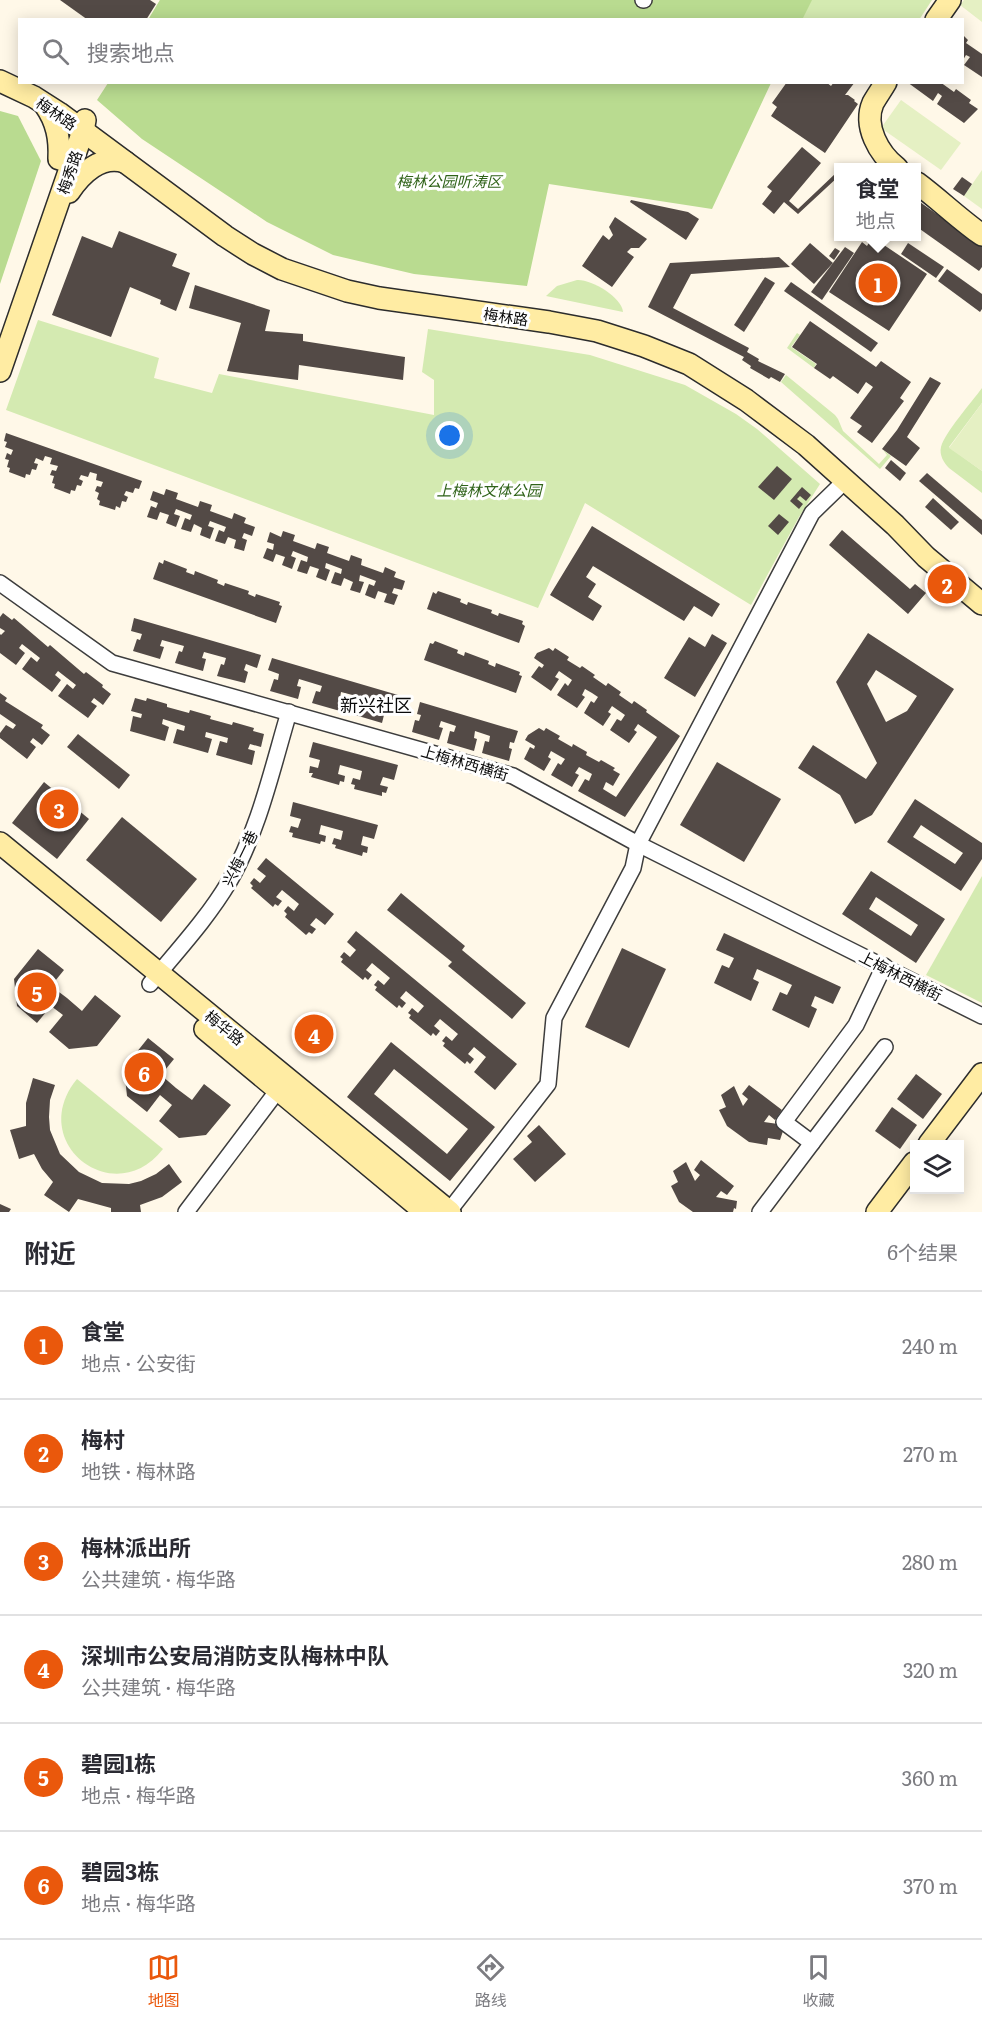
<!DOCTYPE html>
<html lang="zh">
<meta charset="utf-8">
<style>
body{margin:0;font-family:Literata,"Noto Sans SC",serif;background:#f7f7f7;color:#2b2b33}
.controls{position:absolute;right:18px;bottom:18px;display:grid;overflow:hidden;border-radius:0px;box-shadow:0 3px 15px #0003}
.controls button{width:54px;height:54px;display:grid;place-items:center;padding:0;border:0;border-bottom:2px solid #e1e1e2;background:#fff;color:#2b2b33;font:30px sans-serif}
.you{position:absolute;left:450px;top:436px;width:21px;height:21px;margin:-15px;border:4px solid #fff;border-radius:50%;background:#1a73e8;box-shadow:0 0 0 9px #1a73e833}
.badge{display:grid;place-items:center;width:39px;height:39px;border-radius:50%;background:#ea580c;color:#fff;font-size:20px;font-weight:700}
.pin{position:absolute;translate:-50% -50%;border:3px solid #fff;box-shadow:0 2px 6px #0006}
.popup{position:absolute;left:834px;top:163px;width:87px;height:78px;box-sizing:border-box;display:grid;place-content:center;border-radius:0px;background:#fff;filter:drop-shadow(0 2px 4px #0005);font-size:20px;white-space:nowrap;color:#7c7c81}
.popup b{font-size:22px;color:#2b2b33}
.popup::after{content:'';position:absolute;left:50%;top:100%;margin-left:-12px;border:12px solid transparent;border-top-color:#fff}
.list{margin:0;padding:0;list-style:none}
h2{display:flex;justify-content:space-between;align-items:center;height:78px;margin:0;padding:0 24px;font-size:26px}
h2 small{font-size:20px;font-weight:400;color:#7c7c81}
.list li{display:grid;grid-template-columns:39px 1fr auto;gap:18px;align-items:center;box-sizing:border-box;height:108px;padding:0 24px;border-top:2px solid #e1e1e2}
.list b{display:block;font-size:22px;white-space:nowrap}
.list p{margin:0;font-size:20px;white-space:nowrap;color:#7c7c81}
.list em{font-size:20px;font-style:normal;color:#7c7c81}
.icon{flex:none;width:33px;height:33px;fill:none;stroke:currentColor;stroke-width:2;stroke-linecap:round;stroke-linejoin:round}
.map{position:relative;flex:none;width:982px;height:1212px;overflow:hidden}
.search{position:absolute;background:#fff;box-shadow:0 3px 15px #0003;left:18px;right:18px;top:18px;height:66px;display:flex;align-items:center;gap:15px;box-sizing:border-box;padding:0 21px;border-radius:0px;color:#7c7c81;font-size:22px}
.sheet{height:726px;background:#fff}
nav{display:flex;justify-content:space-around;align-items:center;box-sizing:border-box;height:84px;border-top:2px solid #e1e1e2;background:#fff;font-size:16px;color:#7c7c81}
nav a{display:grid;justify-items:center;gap:3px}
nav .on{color:#ea580c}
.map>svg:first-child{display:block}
.green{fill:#d4eab1}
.forest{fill:#b9db90}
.pitch{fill:#e5f0c3}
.building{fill:#534a46;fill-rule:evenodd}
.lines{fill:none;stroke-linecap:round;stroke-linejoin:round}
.street-casing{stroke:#3d3d3d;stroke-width:18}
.secondary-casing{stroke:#2c2c2c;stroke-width:24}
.street{stroke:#fff;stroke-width:15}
.secondary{stroke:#ffeca3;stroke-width:21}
.labels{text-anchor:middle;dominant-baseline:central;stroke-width:6;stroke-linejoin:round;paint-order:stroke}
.street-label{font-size:15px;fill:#0a0a0a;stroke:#fff}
.park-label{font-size:15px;font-style:italic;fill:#30631a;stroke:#fff}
.quarter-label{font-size:18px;fill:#0a0a0a;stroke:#fff}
</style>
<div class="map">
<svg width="982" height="1212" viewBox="0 0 982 1212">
<rect width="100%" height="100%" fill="#fff8e8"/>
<g class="green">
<path d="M160,0H932L919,20H148Z"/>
<path d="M577,280C591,279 622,297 623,312L546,296L557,286Z"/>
<path d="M38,320L159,358L154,378L212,393L219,374L434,415V380L422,372L428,329L590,355L685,385L736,414L757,429L820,484L799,517L751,605L585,503L538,608L6,410Z"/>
<path d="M797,333L800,335L791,347L816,364L814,368L787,348Z"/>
<path d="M786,375L835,415L838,419L843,431L879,464L887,455L883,450L891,456L880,469L781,382Z"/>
<path d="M982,388V403L949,447L982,471V493L949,468C944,463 939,455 941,447C945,432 972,402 982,388Z"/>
<path d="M982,876V1003L926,975Z"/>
<path d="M77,1079L163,1149C114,1212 25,1142 77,1079Z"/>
</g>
<g class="forest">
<path d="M160,0H812L802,20H148Z"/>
<path d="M108,83V82L771,83L712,209L549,184L527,286L414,274L333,255L267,222L142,139L97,100Z"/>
<path d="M0,111L18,116L41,161L0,284Z"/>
</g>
<g class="pitch">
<path d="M964,0H982V22L960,5Z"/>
<path d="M901,100L961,143L941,170L881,128Z"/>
<path d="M982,170V209L964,196Z"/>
<path d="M982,403V471L949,448Z"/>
</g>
<g class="building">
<path d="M60,0H150L156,4L146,20H88Z"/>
<path d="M963,35L968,40L966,43L982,54V77L964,65L970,57L966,55L963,60Z"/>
<path d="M787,82H826L831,86L834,82H855L845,95H848L855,100L854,101L858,104L825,153L771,116L777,107L772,103Z"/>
<path d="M907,82H940L954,92L956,89L971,100L969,103L978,109L964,123L937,104L942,96L938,93L933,101Z"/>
<path d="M802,147L821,163L789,201L798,209L836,173L839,176L798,214L784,202L774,214L762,204L772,191L767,187Z"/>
<path d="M962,177L972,184L964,196L953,189Z"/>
<path d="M631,200L688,212L699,219L686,240L630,202Z"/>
<path d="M917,200L982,246V267L979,271L917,227Z"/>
<path d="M615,217L647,239L639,248H631L627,252L634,257L612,287L582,266L603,235L609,240L613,235L609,227Z"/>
<path d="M119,231L177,254L172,266L190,273L176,311L160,304L161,300L130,287L111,337L52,315L82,236L112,248Z"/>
<path d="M870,241L875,245L878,241L927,274L889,331L829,292L862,242L867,246Z"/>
<path d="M810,243L833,263L814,284L791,264Z"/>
<path d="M908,243L944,267L936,278L901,254Z"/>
<path d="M845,247L854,253L822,300L811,292Z"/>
<path d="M835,248L840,251L834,260L829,256Z"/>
<path d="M779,257L790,267L691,274L673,308L749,348L747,352L759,359L758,361L785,374L780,382L771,377L769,379L750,368L751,366L742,360L744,357L648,307L670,263Z"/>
<path d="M947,269L982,294V309L980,312L938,281Z"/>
<path d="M765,277L775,283L744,332L734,325Z"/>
<path d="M791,282L878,343L871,352L784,291Z"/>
<path d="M195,285L270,310L265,331L303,334V341L405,357L403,380L299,365L298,380L227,371L241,323L189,308Z"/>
<path d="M810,321L876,367L881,361L911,382L900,398L904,401L872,443L857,432L862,426L850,418L873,387L866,382L858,394L833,376L830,379L814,368L817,364L792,347Z"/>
<path d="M930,377L941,383L907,437L920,448L906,466L882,449L897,430Z"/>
<path d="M6,433L142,481L139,489L135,488L133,493L126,491L124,495L128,497L126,502L122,501L120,508L116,506L115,510L99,505L100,501L97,499L99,493L95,491L97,486L101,487L103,482L96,480L97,474L90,472L88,477L81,475L79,479L83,481L81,486L77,485L75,491L71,490L70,494L54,488L55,484L52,483L54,476L50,475L52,470L56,471L58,466L50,464L52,458L45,456L43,461L36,458L34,463L38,464L36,470L32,469L30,475L26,474L25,478L9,472L10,468L7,467L9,460L5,459L7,453L11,455L13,450L5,447L7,442L4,441Z"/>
<path d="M891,460L906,473L900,481L885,468Z"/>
<path d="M777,466L792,479L774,500L758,487Z"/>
<path d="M927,473L982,520V535L919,481Z"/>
<path d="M802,487L811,495L806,501L800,496L797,499L803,504L799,509L790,501Z"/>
<path d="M166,489L178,493L176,499L198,507L200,501L212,505L210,511L232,519L234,513L246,518L244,523L255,527L252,536L244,533L242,538L247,540L244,551L234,548L236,540L228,537L225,544L215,541L219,530L224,532L226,527L210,521L208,526L214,528L210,539L200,535L202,528L194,524L191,532L181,529L185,518L190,520L192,515L176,509L174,514L180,516L176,527L166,523L169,515L160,512L157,520L147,517L151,506L156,508L158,503L150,500L153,491L164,495Z"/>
<path d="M933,498L959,522L951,530L925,507Z"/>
<path d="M779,514L789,522L778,535L768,526Z"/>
<path d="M592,526L720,604L712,617L694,606L684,621L593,566L586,577L596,584L588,597L602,606L593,621L550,595Z"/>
<path d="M842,530L910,589L915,584L926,593L908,614L829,545Z"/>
<path d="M283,531L295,535L293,541L315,549L317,543L329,547L327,553L349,561L351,555L362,559L361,565L383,573L385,567L396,572L394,577L405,581L402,590L394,588L392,593L398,595L394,605L384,602L387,594L378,591L375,599L365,595L369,584L374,586L376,581L360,575L359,581L364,582L360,593L350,590L353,582L344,578L341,586L331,583L335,572L341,574L342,569L326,563L325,568L330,570L326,581L316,577L319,569L310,566L307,574L297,571L301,560L307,562L308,557L293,551L291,556L296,558L292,569L282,565L285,557L276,554L273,562L263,558L267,548L273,550L274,544L267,542L270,532L281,537Z"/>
<path d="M164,560L187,569L186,572L194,575L195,571L218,580L217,583L224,586L225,583L249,591L248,594L255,597L256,594L280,602L279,605L282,606L276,623L153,579L159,562L163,564Z"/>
<path d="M438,591L461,599L460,602L467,605L468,602L492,610L491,613L498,616L499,613L523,621L522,624L525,626L519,643L427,609L433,592L436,594Z"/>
<path d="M3,613L12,620L14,618L48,647L50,645L84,674L86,672L103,685L102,687L111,694L103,705L94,698L91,702L97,706L88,718L58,696L67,684L73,689L76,685L58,671L55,675L61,680L52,692L22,669L31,657L37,662L40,658L22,644L19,648L25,653L16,665L0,653V634L1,635L5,631L0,628V617Z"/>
<path d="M134,618L261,655L257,668L246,664L244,670L248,672L245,683L217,676L221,664L224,665L226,658L204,652L202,658L206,659L203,671L175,663L179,651L182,652L184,646L162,640L160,646L164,647L160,659L133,651L137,639L140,640L142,634L131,631Z"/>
<path d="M868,633L954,689L872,815L855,824L840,795L798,768L813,745L866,779L877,763L836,682ZM876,670L917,696L907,711L886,722L867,684Z"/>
<path d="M712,634L727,643L695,697L664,678L689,637L705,647Z"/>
<path d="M435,641L458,650L457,653L464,656L465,652L489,661L488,664L495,667L496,663L520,672L519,675L522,676L516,693L424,660L430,643L433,644Z"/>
<path d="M549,648L553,651L555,648L569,657L567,660L580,668L582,666L595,675L593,677L606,686L608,683L621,692L619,695L632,704L634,701L647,710L646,712L680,736L625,817L578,791L585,779L589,781L592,774L579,767L575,773L579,775L572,787L551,775L558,763L561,765L565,759L551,751L548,757L551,759L544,771L524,759L530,747L534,749L535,746L525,740L528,735L539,728L544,731L546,728L560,736L558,739L572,747L573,744L587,752L586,755L599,762L601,760L615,768L613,770L620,774L613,786L606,782L603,789L616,797L657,737L638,724L634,730L637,732L629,743L610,730L617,719L621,721L625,715L612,706L608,712L611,714L603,726L584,713L591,701L594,703L598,697L592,693L585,689L582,695L585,697L577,708L557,695L565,683L568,686L572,680L559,671L555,677L559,679L551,691L531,677L539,666L542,668L544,665L534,658L537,653Z"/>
<path d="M272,658L398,695L395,707L384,704L382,710L385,711L382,723L355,715L358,703L362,704L364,698L341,692L340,698L343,699L340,711L312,703L316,691L320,692L322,686L299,679L297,686L301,687L298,699L270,691L274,679L278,680L279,674L268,670Z"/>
<path d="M0,693L7,698L5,701L43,725L41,728L50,735L42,745L33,738L30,742L36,747L27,759L0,738V733L6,725L13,729L16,725L0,714Z"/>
<path d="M135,698L146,701L147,698L167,704V707L189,713L190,710L211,716L210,719L232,725L233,722L254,728L253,731L264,734L261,747L250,744L248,749L255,751L252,765L216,755L220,741L227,743L228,738L206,732L205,737L212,739L208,753L173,743L177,729L184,731L185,726L163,719L162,724L169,727L165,741L130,731L133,716L141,718L142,714L131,711Z"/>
<path d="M420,702L518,731L514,743L510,742L509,748L512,749L509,761L482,753L485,741L489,742L490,736L475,731L474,738L477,739L474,751L447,743L450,731L454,732L456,726L441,721L439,727L443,728L439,740L412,732L415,720L419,721L421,715L417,714Z"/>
<path d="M78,734L130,775L119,789L67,747Z"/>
<path d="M313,742L398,765L394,780L383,777L380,785L388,787L386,793L382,792V796L354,789L355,785L351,784L353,778L360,780L362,771L340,765L338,774L345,776L344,782L340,781L339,785L311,777L313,773H309L310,766L318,768L320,760L309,757Z"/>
<path d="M717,762L781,799L744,862L680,825Z"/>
<path d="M44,782L89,819L57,859L12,823Z"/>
<path d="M915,799L982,843V859L961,891L887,842ZM921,825L963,853L955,864L913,837Z"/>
<path d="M293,802L378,825L374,839L363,836L361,845L368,847L367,853L363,852L362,856L335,848L336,845L332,844L334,838L341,840L343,831L321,825L319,834L326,836L325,842L321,841L320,844L292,837L293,833L289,832L291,826L298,828L301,819L290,816Z"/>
<path d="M122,817L197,879L161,922L86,860Z"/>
<path d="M266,858L334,914L325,925L316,918L310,925L316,929L312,934L309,932L306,935L285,917L287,914L284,911L288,906L294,911L299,904L282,890L276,897L282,901L278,906L275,904L273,907L251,888L253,886L250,883L254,878L260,883L266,876L257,869Z"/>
<path d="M871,871L945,919L916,963L842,914ZM876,897L918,925L911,936L869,909Z"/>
<path d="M401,893L465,946L462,950L526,1003L512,1019L448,966L452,962L387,910Z"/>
<path d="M356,931L517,1064L495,1090L474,1072L486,1057L474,1047L468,1054L474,1059L470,1064L467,1061L465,1064L443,1046L445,1043L442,1041L446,1036L452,1041L458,1034L440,1019L434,1026L440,1031L436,1036L433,1033L431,1036L409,1018L411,1015L408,1013L412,1008L418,1013L424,1006L406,991L400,998L406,1003L402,1008L399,1005L397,1008L375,990L377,987L374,985L378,980L384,985L390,978L372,963L366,970L372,975L368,980L365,977L363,980L341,962L343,959L340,957L344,952L350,957L356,950L347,942Z"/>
<path d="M724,933L841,987L833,1004L815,996L811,1006L817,1009L809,1028L772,1010L780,992L787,995L792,985L775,977L757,969L753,979L759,982L751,1001L714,983L722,965L729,968L734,958L716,950Z"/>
<path d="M622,948L666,969L629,1048L585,1027Z"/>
<path d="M38,949L64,970L51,986L67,998L82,1011L95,995L121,1016L97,1046L69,1049L49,1032L63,1015L51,1006L37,1023L17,1006L14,979Z"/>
<path d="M148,1038L174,1059L161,1075L176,1088L192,1100L204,1084L231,1105L206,1135L179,1138L159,1121L172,1105L160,1095L147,1112L127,1096L124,1068Z"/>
<path d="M391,1042L495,1127L450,1181L347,1097ZM394,1069L468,1129L447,1154L374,1094Z"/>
<path d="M916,1074L942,1094L923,1119L897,1099Z"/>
<path d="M33,1078L55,1085L50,1100L49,1117L50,1130L60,1154L79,1172L102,1183L129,1184L141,1181L156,1174L169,1164L182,1182L162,1197L140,1205L141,1212H111V1208L78,1199L69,1212L44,1195L53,1182L42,1169L34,1154L19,1159L10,1130L26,1126V1103Z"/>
<path d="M749,1085L782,1110L775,1120L769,1115L764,1122L785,1125L780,1140L768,1138L767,1145L749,1142L727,1126L719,1110L726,1107L721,1095L734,1086L743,1106L748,1099L742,1094Z"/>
<path d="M892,1107L917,1125L900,1149L875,1131Z"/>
<path d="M539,1125L566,1154L535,1182L513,1159L532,1142L527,1136Z"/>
<path d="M701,1160L734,1186L727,1195L721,1191L716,1197L737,1201L736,1209L734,1208L733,1212H693L679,1202L671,1186L678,1182L673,1171L686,1162L695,1181L700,1175L694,1170Z"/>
<path d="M0,1204L11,1209L9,1212H0Z"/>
</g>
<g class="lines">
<g class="street-casing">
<g id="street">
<path d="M643,0H644"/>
<path d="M0,583L112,663L513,776L638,844L982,1016"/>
<path d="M150,984C177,951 207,919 229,882C259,830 272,769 289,712"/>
<path d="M812,1143L885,1047"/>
<path d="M449,1211L548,1084L554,1018L633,868L638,844L812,513L846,480"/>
<path d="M186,1212L278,1090"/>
<path d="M760,1212L812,1143L784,1122L856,1025L884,966"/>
</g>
</g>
<g class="secondary-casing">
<g id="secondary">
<path d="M936,20L950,0"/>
<path d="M0,81L34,97L59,113L225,236L253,254L282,269L347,291L379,298L549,322L597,331L644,346L689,364L746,400L806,445L895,525L926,557L982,604"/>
<path d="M886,82C882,89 877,96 873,103C863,126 879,154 897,168"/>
<path d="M45,105C57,122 60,139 59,159"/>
<path d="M917,183C940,200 959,219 982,235"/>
<path d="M69,192C81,174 101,154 125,162"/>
<path d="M0,371L83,131L85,120"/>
<path d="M0,843L450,1212"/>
<path d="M205,1029L425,1212"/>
<path d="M929,1144L982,1074"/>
<path d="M877,1212L914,1163"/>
</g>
</g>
<use href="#street" class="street"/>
<use href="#secondary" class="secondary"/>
</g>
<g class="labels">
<g class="street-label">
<text transform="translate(57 113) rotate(34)">梅林路</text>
<text transform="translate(69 172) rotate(-71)">梅秀路</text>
<text transform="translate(506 316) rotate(8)">梅林路</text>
<text transform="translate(465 762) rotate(16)">上梅林西横街</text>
<text transform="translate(239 858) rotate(-64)">兴梅一巷</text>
<text transform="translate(901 975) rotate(27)">上梅林西横街</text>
<text transform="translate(225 1027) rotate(39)">梅华路</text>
</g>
<g class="park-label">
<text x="449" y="180">梅林公园听涛区</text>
<text x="489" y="489">上梅林文体公园</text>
</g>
<g class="quarter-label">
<text x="376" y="704">新兴社区</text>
</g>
</g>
</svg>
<div class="controls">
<button><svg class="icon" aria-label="layers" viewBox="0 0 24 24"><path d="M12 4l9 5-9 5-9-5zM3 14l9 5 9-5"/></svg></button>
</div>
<div class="you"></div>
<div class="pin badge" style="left:878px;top:283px">1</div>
<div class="popup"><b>食堂</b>地点</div>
<div class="pin badge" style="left:947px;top:584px">2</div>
<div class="pin badge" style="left:59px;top:809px">3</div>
<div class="pin badge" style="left:314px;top:1034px">4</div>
<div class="pin badge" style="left:37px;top:992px">5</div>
<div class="pin badge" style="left:144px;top:1072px">6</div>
<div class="search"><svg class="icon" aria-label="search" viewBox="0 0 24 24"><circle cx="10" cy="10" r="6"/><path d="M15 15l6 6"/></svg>搜索地点</div>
</div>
<section class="sheet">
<h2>附近<small>6个结果</small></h2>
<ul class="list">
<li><span class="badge">1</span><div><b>食堂</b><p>地点 · 公安街</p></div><em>240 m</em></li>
<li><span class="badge">2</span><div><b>梅村</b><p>地铁 · 梅林路</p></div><em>270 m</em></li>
<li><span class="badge">3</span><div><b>梅林派出所</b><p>公共建筑 · 梅华路</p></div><em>280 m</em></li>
<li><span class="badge">4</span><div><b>深圳市公安局消防支队梅林中队</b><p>公共建筑 · 梅华路</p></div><em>320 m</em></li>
<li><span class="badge">5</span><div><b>碧园1栋</b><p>地点 · 梅华路</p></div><em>360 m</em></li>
<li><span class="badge">6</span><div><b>碧园3栋</b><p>地点 · 梅华路</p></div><em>370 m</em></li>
</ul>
</section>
<nav>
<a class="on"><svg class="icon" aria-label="map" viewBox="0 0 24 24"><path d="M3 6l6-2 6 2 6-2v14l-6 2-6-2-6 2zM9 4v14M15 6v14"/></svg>地图</a>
<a><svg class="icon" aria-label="directions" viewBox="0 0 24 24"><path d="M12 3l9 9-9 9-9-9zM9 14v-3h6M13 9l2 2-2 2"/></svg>路线</a>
<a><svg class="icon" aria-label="saved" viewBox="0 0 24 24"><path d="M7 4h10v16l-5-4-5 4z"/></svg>收藏</a>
</nav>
